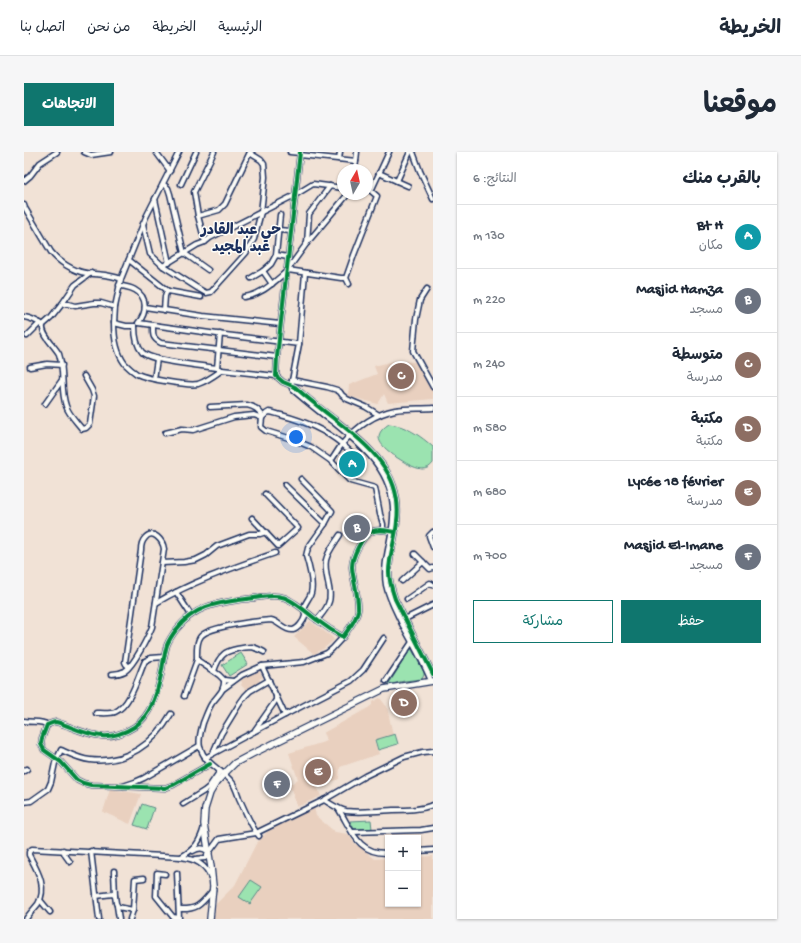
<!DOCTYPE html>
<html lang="ar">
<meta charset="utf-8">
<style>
body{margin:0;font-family:"Gochi Hand","Playpen Sans Arabic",sans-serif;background:#f6f6f7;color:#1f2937;direction:rtl}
.controls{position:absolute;right:12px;bottom:12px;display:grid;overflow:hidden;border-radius:0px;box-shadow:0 1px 3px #0004}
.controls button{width:36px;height:36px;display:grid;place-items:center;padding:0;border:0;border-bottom:1px solid #e0e1e3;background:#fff;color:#1f2937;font:20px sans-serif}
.compass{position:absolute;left:313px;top:12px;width:36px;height:36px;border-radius:50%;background:#fff;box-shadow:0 1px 3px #0004;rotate:9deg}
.you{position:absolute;left:272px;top:285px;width:14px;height:14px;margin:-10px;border:3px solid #fff;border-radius:50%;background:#1a73e8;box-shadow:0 0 0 6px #1a73e833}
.badge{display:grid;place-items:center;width:26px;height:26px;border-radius:50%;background:#0f766e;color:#fff;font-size:13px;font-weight:700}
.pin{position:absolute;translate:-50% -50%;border:2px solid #fff;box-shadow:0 1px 4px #0006}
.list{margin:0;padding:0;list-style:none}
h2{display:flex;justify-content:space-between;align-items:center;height:52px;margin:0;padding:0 16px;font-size:17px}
h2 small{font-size:13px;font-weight:400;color:#747a83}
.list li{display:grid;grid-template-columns:26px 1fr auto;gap:12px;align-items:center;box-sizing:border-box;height:64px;padding:0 16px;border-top:1px solid #e0e1e3}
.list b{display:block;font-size:15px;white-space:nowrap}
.list p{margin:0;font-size:13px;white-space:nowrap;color:#747a83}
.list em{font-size:13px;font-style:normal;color:#747a83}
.actions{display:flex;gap:8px;padding:12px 16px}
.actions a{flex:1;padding:9px 0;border:1px solid #0f766e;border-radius:0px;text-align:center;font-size:14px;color:#0f766e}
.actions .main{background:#0f766e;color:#fff}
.map{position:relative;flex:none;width:409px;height:767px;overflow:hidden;direction:ltr;border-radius:0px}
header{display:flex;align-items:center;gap:24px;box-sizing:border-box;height:56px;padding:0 20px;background:#fff;border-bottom:1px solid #e0e1e3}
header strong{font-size:19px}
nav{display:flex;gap:22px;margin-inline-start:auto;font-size:14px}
.intro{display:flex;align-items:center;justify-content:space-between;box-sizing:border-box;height:96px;padding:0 24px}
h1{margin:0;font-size:28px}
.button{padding:10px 18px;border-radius:0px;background:#0f766e;color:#fff;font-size:14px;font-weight:700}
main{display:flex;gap:24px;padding:0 24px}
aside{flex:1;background:#fff;border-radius:0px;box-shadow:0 1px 3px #0004}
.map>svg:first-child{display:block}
.built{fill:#e9d0bf}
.green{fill:#9be3b0;stroke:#5b8987}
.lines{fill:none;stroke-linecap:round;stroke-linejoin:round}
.street-casing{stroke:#1b2f5e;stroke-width:7}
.secondary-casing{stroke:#1b2f5e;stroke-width:8}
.street{stroke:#fdfcf7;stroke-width:4}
.secondary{stroke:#fdfcf7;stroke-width:5.5}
.cycleway-casing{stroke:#fdfcf7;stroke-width:6}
.cycleway{stroke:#00873e;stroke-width:4}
.labels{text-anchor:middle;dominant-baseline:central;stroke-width:3;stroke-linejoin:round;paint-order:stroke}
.neighbourhood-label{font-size:15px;font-weight:bold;fill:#1b2f5e;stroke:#fdfcf7}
</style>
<header>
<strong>الخريطة</strong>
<nav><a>الرئيسية</a><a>الخريطة</a><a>من نحن</a><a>اتصل بنا</a></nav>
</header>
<div class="intro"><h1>موقعنا</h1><a class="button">الاتجاهات</a></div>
<main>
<aside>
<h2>بالقرب منك<small>النتائج: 6</small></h2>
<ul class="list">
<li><span class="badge" style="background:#0f9aa8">A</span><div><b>Bt H</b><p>مكان</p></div><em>130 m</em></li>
<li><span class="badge" style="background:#6b7280">B</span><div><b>Masjid Hamza</b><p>مسجد</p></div><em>220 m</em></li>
<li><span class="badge" style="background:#8d6e63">C</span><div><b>متوسطة</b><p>مدرسة</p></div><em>240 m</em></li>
<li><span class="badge" style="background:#8d6e63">D</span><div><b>مكتبة</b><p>مكتبة</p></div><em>580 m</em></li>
<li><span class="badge" style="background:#8d6e63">E</span><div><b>Lycée 18 février</b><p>مدرسة</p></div><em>680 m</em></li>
<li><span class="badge" style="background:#6b7280">F</span><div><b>Masjid El-Imane</b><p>مسجد</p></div><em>700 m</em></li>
</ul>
<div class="actions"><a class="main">حفظ</a><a>مشاركة</a></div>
</aside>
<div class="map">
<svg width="409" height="767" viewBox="0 0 409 767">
<rect width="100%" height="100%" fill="#f1e2d6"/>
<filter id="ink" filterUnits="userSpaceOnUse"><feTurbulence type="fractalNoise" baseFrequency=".025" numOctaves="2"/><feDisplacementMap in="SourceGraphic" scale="8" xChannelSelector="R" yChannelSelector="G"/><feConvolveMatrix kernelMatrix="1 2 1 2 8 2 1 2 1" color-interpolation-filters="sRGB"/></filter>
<g filter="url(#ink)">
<g class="built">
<path d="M370,209L393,210L409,239V247L364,251L360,242L354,252L324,244L325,233L353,222L350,214Z"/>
<path d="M286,469L308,485L310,488L299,497L290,502L270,485Z"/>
<path d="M235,519L239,525L235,527L237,530L223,539L217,533L218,531L217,528L228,521L229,522Z"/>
<path d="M356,546L363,555L369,583L350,588L355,602L316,615L315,627L293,635L297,644L273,655L266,633L271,629L274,627L265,601L303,589L299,581L344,556L348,553V550Z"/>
<path d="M86,637L117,642L106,672L79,660Z"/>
<path d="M290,655L292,664L311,680L324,682L332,693L335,694L351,707L364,706V752H394V705L409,704V767H190L192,752L211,733L232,692L244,679Z"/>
</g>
<g class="green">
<path d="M365,272C381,273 397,284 409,295V311C406,315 403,317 398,317C389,316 380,310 372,305C359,295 345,285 365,272Z"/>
<path d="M387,496L400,520V523L398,527L380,529L364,533Z"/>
<path d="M217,501L224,512L205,524L198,513Z"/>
<path d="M371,582L374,592L354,598L351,588Z"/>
<path d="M118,652L130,656L123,677L110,673Z"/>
<path d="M347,668L348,677H330L326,669Z"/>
<path d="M227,728L238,735L226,752L215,745Z"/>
</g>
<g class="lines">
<g class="street-casing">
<g id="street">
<path d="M60,0L67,3L87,0"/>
<path d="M132,0L146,19"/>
<path d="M155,0L122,65L97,127L91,155L90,171L102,174H111C111,183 112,193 118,200C125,209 179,214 193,216L198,218L252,224"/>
<path d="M266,0L276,1"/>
<path d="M276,0L253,205L252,224L259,230L271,235C283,246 296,256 309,266C343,293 379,320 373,369C372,386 365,403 365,420C365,429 368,438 371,447L409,522"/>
<path d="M389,0L396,19L409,47"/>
<path d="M276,3L332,9"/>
<path d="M315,7L316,0"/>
<path d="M331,18L333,0"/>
<path d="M355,21L384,34"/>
<path d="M0,29L6,24L16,11L33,0"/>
<path d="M373,29L386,0"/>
<path d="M139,32L144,36L146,42L160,101L184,118"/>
<path d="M157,32L172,0"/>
<path d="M131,47L145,111"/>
<path d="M0,53L1,56L27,100C35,110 49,119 62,121C74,123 85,122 97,127"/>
<path d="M174,64L170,40L190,0"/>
<path d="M119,72L126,102L139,114L175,137L182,141L187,140L222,101L230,87L237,60L241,25L240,12L237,8L229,3L226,0"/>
<path d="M254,78L267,79"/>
<path d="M181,90L174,64L195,58L201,52L226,0"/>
<path d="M283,91L285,62L306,34"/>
<path d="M252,103L264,105"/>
<path d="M105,108L144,139"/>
<path d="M139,114L173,93L181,90L186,86L271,43L289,32L319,36"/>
<path d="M264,118L317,126H322L330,103L353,44L347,39L365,0"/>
<path d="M239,119L248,132"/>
<path d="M262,120L283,91L324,42"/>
<path d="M281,121L275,192L267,234L269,238C282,249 295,260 309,270C340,295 372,322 369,366C368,389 358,410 362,433C365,447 372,459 378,472C388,490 399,509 407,529"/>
<path d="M227,126L239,119L247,112L252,103L256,63"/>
<path d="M322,126L325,132"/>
<path d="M95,133C100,135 106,135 111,138C124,145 123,161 114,171"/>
<path d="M403,137L396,148L392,167L389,199L409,235"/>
<path d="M220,145C237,143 249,131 262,120"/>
<path d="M38,152L51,133L67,121"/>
<path d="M121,155L179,164L256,172"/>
<path d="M140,158L141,144L142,141L144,139L177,145"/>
<path d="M0,165C7,166 13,169 19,173"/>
<path d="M90,171C90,186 92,200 101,212C104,215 110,220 113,222C123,227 164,234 174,232C183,229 191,223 198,218"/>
<path d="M115,171L193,182L275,192"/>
<path d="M129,174C129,183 128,186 137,191L253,205"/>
<path d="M3,184L16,171"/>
<path d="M6,215L23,212L38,213"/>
<path d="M193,216L196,182"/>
<path d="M60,224L68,238L70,244L66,272L62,276L58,277C53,270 45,263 42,254C36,238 41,220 35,202C31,194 17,183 19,173L27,166L38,152H44L51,154L70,151H77L91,155"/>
<path d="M130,227L133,207"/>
<path d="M268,228L303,235L313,238L316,240L318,243L323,247L342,255L355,263"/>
<path d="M21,252L38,228"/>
<path d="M186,255L223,253C232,255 234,258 239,264"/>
<path d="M141,281L158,277L169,278L210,265L230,263L238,266"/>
<path d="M335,307L318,292L307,309L287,295L268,287L242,279L237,275L238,266C240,264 242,261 245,260C249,260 253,262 257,263C280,269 300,277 318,292C332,276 350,262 371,258C383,256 397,257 409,256"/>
<path d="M307,309L326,329L351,336L356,362L359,372V378"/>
<path d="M261,333L301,372"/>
<path d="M228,366L254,394L274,376L241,342"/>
<path d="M409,380L405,384L409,395"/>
<path d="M391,402L399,410"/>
<path d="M138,411L160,410L172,408L182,403L193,394L225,382H236L242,380"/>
<path d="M378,429L399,410L406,417L409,416"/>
<path d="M152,440L167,463"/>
<path d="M383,447L406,431L409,433"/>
<path d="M132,451C169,429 211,415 251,401"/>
<path d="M293,468C297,463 302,458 304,452C310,440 299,422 302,408C304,399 311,391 316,383"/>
<path d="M379,468L409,453"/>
<path d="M238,514L261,563"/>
<path d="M190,519C192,513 195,506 200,502C204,498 221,495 228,495C232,496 236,498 240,500"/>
<path d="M88,522C92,522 97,521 101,519C110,513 124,485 128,475L140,397C139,389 129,376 121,386C118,389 117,394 117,398L101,510L102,512L105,515"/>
<path d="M200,528L195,523L173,508C173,500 172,490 177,484C186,474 233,469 247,468C254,469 261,479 269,478C274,477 280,469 281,464C281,461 280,458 280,455C281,450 286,446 287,441C290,431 285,414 282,404L284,396L301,372L308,359L277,327"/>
<path d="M209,529L200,528C201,538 194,543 188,551C184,557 182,564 179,571C177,578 174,588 176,595C181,612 197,617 207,629C211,633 213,640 215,646C221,658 226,673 235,684"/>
<path d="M362,529L388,490"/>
<path d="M199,537L218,523L238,514L280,510L303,501L308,497L319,485"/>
<path d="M160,544L173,508"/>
<path d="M72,561C77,561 86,562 91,560C107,553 114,524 121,509L127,506L140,505"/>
<path d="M0,569C10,571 16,568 24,573"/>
<path d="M231,578L250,551L252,548V544"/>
<path d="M189,601L197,582L216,551L221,544L226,539L245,528"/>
<path d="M181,606L261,563L327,529L339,518L360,486"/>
<path d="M186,612L149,633L141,636L67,633L59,631L53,628L37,610L20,598L17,592L18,586L23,573C26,572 29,570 32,570C37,571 41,573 46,575C56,579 67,583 78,584C88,585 101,581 110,575C127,564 133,541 137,523C139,513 140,503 143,493C145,488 149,482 152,478C171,453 193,451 222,447C233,446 247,442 258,445C269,447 284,462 293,468C301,474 310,480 319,485C324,477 333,468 334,458C335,444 329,429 328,415C328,405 338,384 347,380C355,376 363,379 371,380"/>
<path d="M0,619L3,617"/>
<path d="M99,634L111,630L120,626L175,594"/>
<path d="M300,648C307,652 314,657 322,659C337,661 354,659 369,658C383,658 396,658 409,653"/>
<path d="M0,650L7,649L24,637L27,630L31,611L37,598C46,602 56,607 66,608C102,612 130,592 147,562"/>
<path d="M159,652L180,639L185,635L196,619"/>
<path d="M314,656C328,678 333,702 364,701"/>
<path d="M328,680L397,678L409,676"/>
<path d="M39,698L41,703L46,710"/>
<path d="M67,699L75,767"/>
<path d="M169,699C174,696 180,695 184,700"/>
<path d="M394,699L409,698"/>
<path d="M157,705C171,697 176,690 180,675"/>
<path d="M171,707L181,706L195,687L232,681L300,648L341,624L380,605L399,600L409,599"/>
<path d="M90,719L91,744"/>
<path d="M141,722L133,721L132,744L149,765L155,766L153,721"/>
<path d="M72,744L89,742L91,744L92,751L94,755L109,758"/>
<path d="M16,748L26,760"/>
<path d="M93,754L95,767"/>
<path d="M155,757C174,758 177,752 189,738"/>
<path d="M2,767C5,762 10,757 14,752C24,735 13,718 5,703V700L8,697L157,705C171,707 182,712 187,726"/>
<path d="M106,767L109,758L111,727L120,726"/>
</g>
</g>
<g class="secondary-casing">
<path id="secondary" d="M186,767L189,734L187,715L180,672L181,657L186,641L192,631L200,622L211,611L228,602L360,537L409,529"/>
</g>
<use href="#street" class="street"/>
<use href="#secondary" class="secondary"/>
<g class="cycleway-casing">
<g id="cycleway">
<path d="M276,0L253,205L252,224L259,230L271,235C283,246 296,256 309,266C343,293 379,320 373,369C372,386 365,403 365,420C365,429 368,438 371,447L409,522"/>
<path d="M186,612L149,633L141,636L67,633L59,631L53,628L37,610L20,598L17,592L18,586L23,573C26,572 29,570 32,570C37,571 41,573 46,575C56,579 67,583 78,584C88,585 101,581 110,575C127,564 133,541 137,523C139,513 140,503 143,493C145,488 149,482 152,478C171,453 193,451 222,447C233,446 247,442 258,445C269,447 284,462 293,468C301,474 310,480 319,485C324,477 333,468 334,458C335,444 329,429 328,415C328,405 338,384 347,380C355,376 363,379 371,380"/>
</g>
</g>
<use href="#cycleway" class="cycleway"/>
</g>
</g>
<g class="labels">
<g class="neighbourhood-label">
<text x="217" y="79">حي عبد القادر<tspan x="217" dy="17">عبد المجيد</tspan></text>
</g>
</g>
</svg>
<div class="controls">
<button>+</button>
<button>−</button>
</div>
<svg class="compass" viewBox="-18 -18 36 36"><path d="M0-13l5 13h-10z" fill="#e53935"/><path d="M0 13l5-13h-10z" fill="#747a83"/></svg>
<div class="you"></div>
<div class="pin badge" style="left:328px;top:312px;background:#0f9aa8">A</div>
<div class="pin badge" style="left:333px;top:376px;background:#6b7280">B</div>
<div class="pin badge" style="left:377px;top:224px;background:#8d6e63">C</div>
<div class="pin badge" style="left:380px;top:551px;background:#8d6e63">D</div>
<div class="pin badge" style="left:294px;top:620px;background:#8d6e63">E</div>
<div class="pin badge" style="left:253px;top:632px;background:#6b7280">F</div>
</div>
</main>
